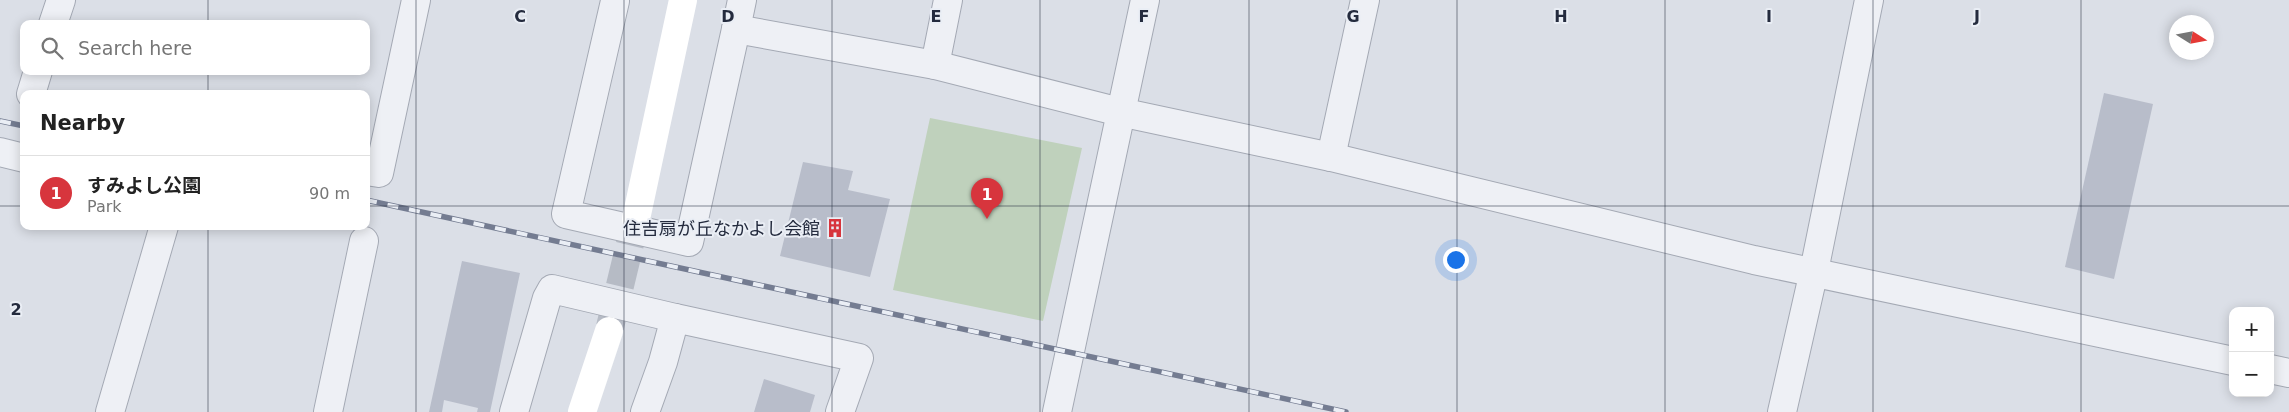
<!DOCTYPE html>
<meta charset="utf-8">
<style>
body{margin:0;font-family:"DejaVu Sans","Noto Sans JP",sans-serif;background:#f2f2f2;color:#222}
.controls{position:absolute;right:15px;bottom:15px;display:grid;overflow:hidden;border-radius:10px;box-shadow:0 2px 12px #0003}
.controls button{width:45px;height:45px;display:grid;place-items:center;padding:0;border:0;border-bottom:1px solid #e0e0e0;background:#fff;color:#222;font:25px sans-serif}
.compass{position:absolute;left:2169px;top:15px;width:45px;height:45px;border-radius:50%;background:#fff;box-shadow:0 2px 12px #0003;rotate:101deg}
.you{position:absolute;left:1455px;top:259px;width:18px;height:18px;margin:-12px;border:4px solid #fff;border-radius:50%;background:#1a73e8;box-shadow:0 0 0 8px #1a73e833}
.badge{display:grid;place-items:center;width:32px;height:32px;border-radius:50%;background:#d7353d;color:#fff;font-size:16px;font-weight:700}
.pin{position:absolute;translate:-50% -41px;filter:drop-shadow(0 1px 2px #0008)}
.pin::after{content:'';position:absolute;top:26px;width:18px;height:15px;background:inherit;clip-path:polygon(0 0,100% 0,50% 100%)}
.list{margin:0;padding:0;list-style:none}
h2{display:flex;justify-content:space-between;align-items:center;height:65px;margin:0;padding:0 20px;font-size:21px}
h2 small{font-size:16px;font-weight:400;color:#767676}
.list li{display:grid;grid-template-columns:32px 1fr auto;gap:15px;align-items:center;box-sizing:border-box;height:75px;padding:0 20px;border-top:1px solid #e0e0e0}
.list b{display:block;font-size:19px;white-space:nowrap}
.list p{margin:0;font-size:16px;white-space:nowrap;color:#767676}
.list em{font-size:16px;font-style:normal;color:#767676}
.icon{flex:none;width:28px;height:28px;fill:none;stroke:currentColor;stroke-width:2;stroke-linecap:round;stroke-linejoin:round}
.map{position:relative;flex:none;width:2289px;height:412px;overflow:hidden}
.search{position:absolute;background:#fff;box-shadow:0 2px 12px #0003;left:20px;top:20px;width:350px;height:55px;display:flex;align-items:center;gap:12px;box-sizing:border-box;padding:0 18px;border-radius:10px;color:#767676;font-size:19px}
.panel{position:absolute;background:#fff;box-shadow:0 2px 12px #0003;left:20px;top:90px;width:350px;height:140px;border-radius:10px}
.map>svg:first-child{display:block}
.green{fill:#bfd1bc}
.building{fill:#b8bdca}
.lines{fill:none;stroke-linecap:round;stroke-linejoin:round}
.secondary-tunnel{stroke:#b6bbc5;stroke-width:28;stroke-dasharray:28 14;stroke-linecap:butt}
.street-casing{stroke:#a4a9b4;stroke-width:30}
.street{stroke:#eef0f5;stroke-width:28}
.secondary{stroke:#fff;stroke-width:28}
.rail-casing{stroke:#747c91;stroke-width:5.5}
.rail{stroke:#eaeef5;stroke-width:4;stroke-dasharray:11;stroke-linecap:butt}
.grid{fill:none;stroke:#242b3e;stroke-width:1;stroke-opacity:0.55}
.labels{text-anchor:middle;dominant-baseline:central;stroke-width:4;stroke-linejoin:round;paint-order:stroke}
.poi-label{font-size:18px;fill:#242b3e;stroke:#eaeef5;text-anchor:end}
.grid-label{font-size:16px;text-anchor:middle;font-weight:bold;fill:#242b3e;stroke:#eaeef5;stroke-width:4;stroke-linejoin:round;paint-order:stroke}
</style>
<div class="map">
<svg width="2289" height="412" viewBox="0 0 2289 412">
<rect width="100%" height="100%" fill="#dbdfe7"/>
<path class="green" d="M930,118L1082,148L1043,321L893,290Z"/>
<g class="building">
<path d="M2104,93L2153,104L2114,279L2065,267Z"/>
<path d="M803,162L853,171L848,190L890,199L870,277L780,256Z"/>
<path d="M462,261L520,273L490,412H477L478,408L444,400L442,412H429Z"/>
<path d="M764,379L815,395L810,412H754Z"/>
</g>
<g class="lines">
<path class="secondary-tunnel" d="M610,327L636,219"/>
<g class="street-casing">
<g id="street">
<path d="M742,0L736,29L935,65L1120,112L1331,157L1754,260L2233,361"/>
<path d="M615,1L566,214L689,242L736,29"/>
<path d="M53,24L61,0"/>
<path d="M935,65L948,0"/>
<path d="M31,94L38,71"/>
<path d="M0,152L24,158"/>
<path d="M1331,157L1365,0"/>
<path d="M366,171L379,173L416,0"/>
<path d="M675,318L859,358L840,412"/>
<path d="M2270,369L2289,373"/>
<path d="M110,412L164,226"/>
<path d="M328,412L364,241"/>
<path d="M514,412L547,298L552,289L675,318L663,362L645,412"/>
<path d="M1057,412L1145,0"/>
<path d="M1782,412L1814,271L1869,0"/>
</g>
</g>
<use href="#street" class="street"/>
<g class="secondary">
<path d="M636,219L683,0"/>
<path d="M582,412L609,331"/>
</g>
<g class="rail-casing">
<g id="rail">
<path d="M0,121L24,126"/>
<path d="M366,200L1346,412"/>
</g>
</g>
<use href="#rail" class="rail"/>
</g>
<path class="grid" d="M208,0V24M416,0V412M624,0V412M832,0V412M1040,0V412M1249,0V412M1457,0V412M1665,0V412M1873,0V412M2081,0V412M208,71V94M0,206H24M366,206H2289M208,226V412"/>
<defs>
<g id="building-bare" transform="scale(1.5)"><path d="M-4-6H4V6H1V3H-1V6H-4ZM-2.5-4.3h1.7v1.8h-1.7ZM.8-4.3h1.7v1.8H.8ZM-2.5-1h1.7V.8h-1.7ZM.8-1h1.7V.8H.8Z" fill="#d7353d" stroke="#eaeef5" stroke-width="2.5" paint-order="stroke"/></g>
</defs>
<g fill-rule="evenodd">
<use href="#building-bare" x="835" y="228"/>
</g>
<g class="labels">
<g class="poi-label">
<text x="820" y="228">住吉扇が丘なかよし会館</text>
</g>
</g>
<g class="grid-label">
<text x="520" y="22">C</text>
<text x="728" y="22">D</text>
<text x="936" y="22">E</text>
<text x="1144" y="22">F</text>
<text x="1353" y="22">G</text>
<text x="1561" y="22">H</text>
<text x="1769" y="22">I</text>
<text x="1977" y="22">J</text>
<text x="16" y="315">2</text>
</g>
</svg>
<div class="controls">
<button>+</button>
<button>−</button>
</div>
<svg class="compass" viewBox="-18 -18 36 36"><path d="M0-13l5 13h-10z" fill="#e53935"/><path d="M0 13l5-13h-10z" fill="#767676"/></svg>
<div class="you"></div>
<div class="pin badge" style="left:987px;top:219px">1</div>
<div class="search"><svg class="icon" aria-label="search" viewBox="0 0 24 24"><circle cx="10" cy="10" r="6"/><path d="M15 15l6 6"/></svg>Search here</div>
<section class="panel">
<h2>Nearby<small></small></h2>
<ul class="list">
<li><span class="badge">1</span><div><b>すみよし公園</b><p>Park</p></div><em>90 m</em></li>
</ul>
</section>
</div>
